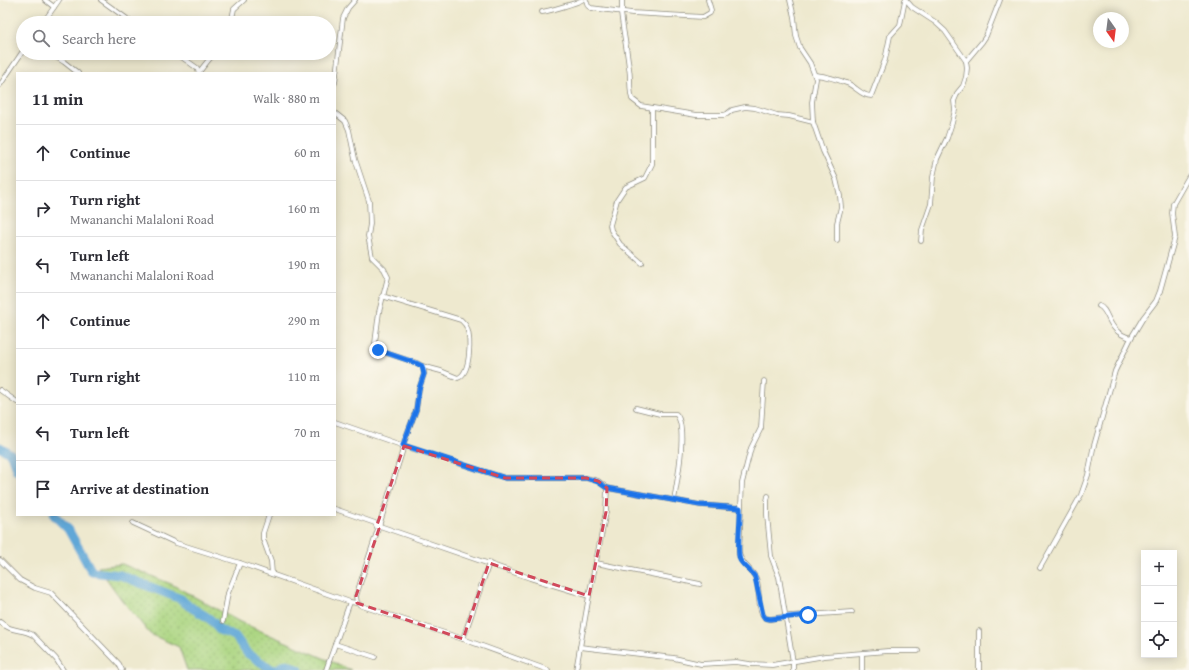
<!DOCTYPE html>
<meta charset="utf-8">
<style>
body{margin:0;font-family:"Gentium Book Plus",serif;background:#f2f2f3;color:#2b2b33}
.controls{position:absolute;right:12px;bottom:12px;display:grid;overflow:hidden;border-radius:0px;box-shadow:0 2px 10px #0003}
.controls button{width:36px;height:36px;display:grid;place-items:center;padding:0;border:0;border-bottom:1px solid #e1e1e2;background:#fff;color:#2b2b33;font:20px sans-serif}
.compass{position:absolute;left:1093px;top:12px;width:36px;height:36px;border-radius:50%;background:#fff;box-shadow:0 2px 10px #0003;rotate:166deg}
.stop{position:absolute;width:12px;height:12px;margin:-9px;border:3px solid #1a73e8;border-radius:50%;background:#fff}
.stop.end{background:#1a73e8;border-color:#fff;box-shadow:0 1px 4px #0008}
.list{margin:0;padding:0;list-style:none}
h2{display:flex;justify-content:space-between;align-items:center;height:52px;margin:0;padding:0 16px;font-size:17px}
h2 small{font-size:13px;font-weight:400;color:#7c7c81}
.list li{display:grid;grid-template-columns:26px 1fr auto;gap:12px;align-items:center;box-sizing:border-box;height:56px;padding:0 16px;border-top:1px solid #e1e1e2}
.list b{display:block;font-size:15px;white-space:nowrap}
.list p{margin:0;font-size:13px;white-space:nowrap;color:#7c7c81}
.list em{font-size:13px;font-style:normal;color:#7c7c81}
.icon{flex:none;width:22px;height:22px;fill:none;stroke:currentColor;stroke-width:2;stroke-linecap:round;stroke-linejoin:round}
.map{position:relative;flex:none;width:1189px;height:670px;overflow:hidden}
.search{position:absolute;background:#fff;box-shadow:0 2px 10px #0003;left:16px;top:16px;width:320px;height:44px;display:flex;align-items:center;gap:10px;box-sizing:border-box;padding:0 14px;border-radius:22px;color:#7c7c81;font-size:15px}
.panel{position:absolute;background:#fff;box-shadow:0 2px 10px #0003;left:16px;top:72px;width:320px;height:444px;border-radius:0px}
.map>svg:first-child{display:block}
.grass{fill:url(#grass-dots);stroke:#6b8056}
.lines{fill:none;stroke-linecap:round;stroke-linejoin:round}
.river{stroke:#60a7d7;stroke-width:9}
.minor-casing{stroke:#8c8a7d;stroke-width:5.5}
.minor{stroke:#fff;stroke-width:4}
.route{stroke:#1a73e8;stroke-width:5}
.marked{fill:none;stroke:#d1495b;stroke-width:3;stroke-dasharray:8 5;stroke-linejoin:round}
</style>
<div class="map">
<svg width="1189" height="670" viewBox="0 0 1189 670">
<defs>
<pattern id="grass-dots" width="8" height="8" patternUnits="userSpaceOnUse"><rect width="8" height="8" fill="#abd581"/><path d="M2 2h.1M6 6h.1" fill="none" stroke="#93b770" stroke-width="1.8" stroke-linecap="round"/></pattern>
</defs>
<rect width="100%" height="100%" fill="#fbf7ec"/>
<filter id="ink" filterUnits="userSpaceOnUse"><feTurbulence type="fractalNoise" baseFrequency=".025" numOctaves="2"/><feDisplacementMap in="SourceGraphic" scale="8" xChannelSelector="R" yChannelSelector="G"/><feConvolveMatrix kernelMatrix="1 2 1 2 8 2 1 2 1" color-interpolation-filters="sRGB"/></filter>
<filter id="wash" filterUnits="userSpaceOnUse"><feTurbulence type="fractalNoise" baseFrequency=".012" numOctaves="4" result="noise"/><feDisplacementMap in="SourceGraphic" scale="16" xChannelSelector="R" yChannelSelector="G"/><feGaussianBlur stdDeviation="0.9" result="paint"/><feColorMatrix in="noise" values="0 0 0 0 0 0 0 0 0 0 0 0 0 0 0 0 0 1.4 0 .05"/><feComposite in="paint" operator="in"/></filter>
<g filter="url(#wash)">
<rect width="100%" height="100%" fill="#eee9cf"/>
<path class="grass" d="M122,564L171,584L240,622L351,670H187L179,647L150,634L121,599L98,567Z"/>
<g class="lines">
<g class="river">
<path d="M0,447L11,454L17,471"/>
<path d="M54,515L68,529L92,572L120,575L181,599C192,612 211,614 219,630L235,636L247,653L273,670"/>
<path d="M275,670L287,664L299,670"/>
</g>
</g>
</g>
<g filter="url(#ink)">
<g class="lines">
<g class="minor-casing">
<g id="minor">
<path d="M45,0L54,7"/>
<path d="M101,0L133,23"/>
<path d="M586,0L588,6L591,8L632,13L703,17L710,13L711,10L708,0"/>
<path d="M622,0V12"/>
<path d="M790,0L794,17L796,36L800,48L810,63L816,79L812,102L813,122L823,151L836,179L840,196L841,207L837,223V240"/>
<path d="M906,0L912,7L935,22L945,31L966,61L967,68L966,77L963,86L958,92L954,101L955,110L952,123L947,138L937,159L933,177L931,204L922,230L921,241"/>
<path d="M542,12C549,11 577,3 582,0"/>
<path d="M621,12C623,31 627,49 629,68C631,78 629,89 632,99L641,106L696,115H724L727,114L732,110L745,107L755,108L777,115L789,116L813,122"/>
<path d="M43,23L59,0"/>
<path d="M231,23L234,9L244,0"/>
<path d="M49,53L64,62L78,73"/>
<path d="M176,53L197,68L199,73"/>
<path d="M966,61L982,42L986,36L1000,0"/>
<path d="M199,72L211,57L218,53"/>
<path d="M815,75C826,76 839,80 849,84C857,88 862,96 871,96L885,60L890,36L900,25L905,0"/>
<path d="M335,83L343,18L348,8L355,0"/>
<path d="M0,85L23,51"/>
<path d="M335,113L345,121L349,130L355,159L369,201L370,224L368,236L372,257L384,269L388,277L379,312L375,343L376,347L383,352L417,363L422,366L424,370V374L419,389L416,410L403,445"/>
<path d="M642,263L620,244L611,230L610,225L617,200L623,191L626,187L645,178L652,164V108"/>
<path d="M382,296L461,320C463,322 466,324 467,328C471,339 471,373 458,378L441,371L422,366"/>
<path d="M1099,306C1110,310 1106,332 1131,338"/>
<path d="M764,381L761,428L751,448L742,483L739,554C742,566 754,570 757,581C760,592 757,609 765,618L770,619L790,616L852,612"/>
<path d="M0,390L17,402"/>
<path d="M636,408L660,414H676C688,426 677,483 674,500"/>
<path d="M335,422L404,446L505,478H586L598,481L607,488L606,512L589,596L576,670"/>
<path d="M607,488L700,505L740,508"/>
<path d="M768,496L767,501V515L771,556L779,577L793,662V670"/>
<path d="M335,509L375,523L378,529L356,596L357,603L362,606L463,639L548,670"/>
<path d="M269,515L263,533V539L271,561L272,574"/>
<path d="M133,523L176,543L240,563L350,602L357,603"/>
<path d="M377,525L530,578L589,596"/>
<path d="M379,526L404,446"/>
<path d="M0,560L20,580L35,588L51,593L119,664L122,670"/>
<path d="M596,563L700,584"/>
<path d="M1040,568L1081,495L1088,475L1093,449L1115,371L1131,338L1143,318L1156,301L1160,291L1175,237L1172,213L1173,204L1189,176"/>
<path d="M223,621L228,593L240,563"/>
<path d="M0,622C12,633 21,628 33,635L56,659L63,670"/>
<path d="M463,639L489,563"/>
<path d="M335,644L375,657"/>
<path d="M580,647L674,658L701,664L736,662L750,664L772,665L825,656L888,651H918"/>
<path d="M326,670L350,602"/>
<path d="M862,670V654"/>
<path d="M979,670V631"/>
</g>
</g>
<use href="#minor" class="minor"/>
</g>
</g>
<g class="lines" filter="url(#ink)">
<path class="route" d="M378,350L416,363L422,366L424,374L419,389L416,410L403,445L505,478H586L598,482L607,488L700,505L740,508C741,521 736,551 740,560C744,567 751,570 755,577L763,615L765,618L770,619L808,615"/>
</g>
<path class="marked" d="M404,446L505,478H586L598,481L607,488L606,512L589,596L489,563L463,639L357,603L356,596L379,529L377,525Z"/>
</svg>
<div class="controls">
<button>+</button>
<button>−</button>
<button><svg class="icon" aria-label="locate" viewBox="0 0 24 24"><circle cx="12" cy="12" r="6"/><path d="M12 2v4M12 18v4M2 12h4M18 12h4"/></svg></button>
</div>
<svg class="compass" viewBox="-18 -18 36 36"><path d="M0-13l5 13h-10z" fill="#e53935"/><path d="M0 13l5-13h-10z" fill="#7c7c81"/></svg>
<div class="stop" style="left:808px;top:615px"></div>
<div class="stop end" style="left:378px;top:350px"></div>
<div class="search"><svg class="icon" aria-label="search" viewBox="0 0 24 24"><circle cx="10" cy="10" r="6"/><path d="M15 15l6 6"/></svg>Search here</div>
<section class="panel">
<h2>11 min<small>Walk · 880 m</small></h2>
<ul class="list">
<li><svg class="icon" aria-label="ahead" viewBox="0 0 24 24"><path d="M12 20V5M6 11l6-6 6 6"/></svg><div><b>Continue</b></div><em>60 m</em></li>
<li><svg class="icon" aria-label="right" viewBox="0 0 24 24"><path d="M7 20v-9h11M14 6l5 5-5 5"/></svg><div><b>Turn right</b><p>Mwananchi Malaloni Road</p></div><em>160 m</em></li>
<li><svg class="icon" aria-label="left" viewBox="0 0 24 24"><path d="M17 20v-9H6M10 6l-5 5 5 5"/></svg><div><b>Turn left</b><p>Mwananchi Malaloni Road</p></div><em>190 m</em></li>
<li><svg class="icon" aria-label="ahead" viewBox="0 0 24 24"><path d="M12 20V5M6 11l6-6 6 6"/></svg><div><b>Continue</b></div><em>290 m</em></li>
<li><svg class="icon" aria-label="right" viewBox="0 0 24 24"><path d="M7 20v-9h11M14 6l5 5-5 5"/></svg><div><b>Turn right</b></div><em>110 m</em></li>
<li><svg class="icon" aria-label="left" viewBox="0 0 24 24"><path d="M17 20v-9H6M10 6l-5 5 5 5"/></svg><div><b>Turn left</b></div><em>70 m</em></li>
<li><svg class="icon" aria-label="arrive" viewBox="0 0 24 24"><path d="M6 21V4h12l-3 4 3 4H6"/></svg><div><b>Arrive at destination</b></div></li>
</ul>
</section>
</div>
